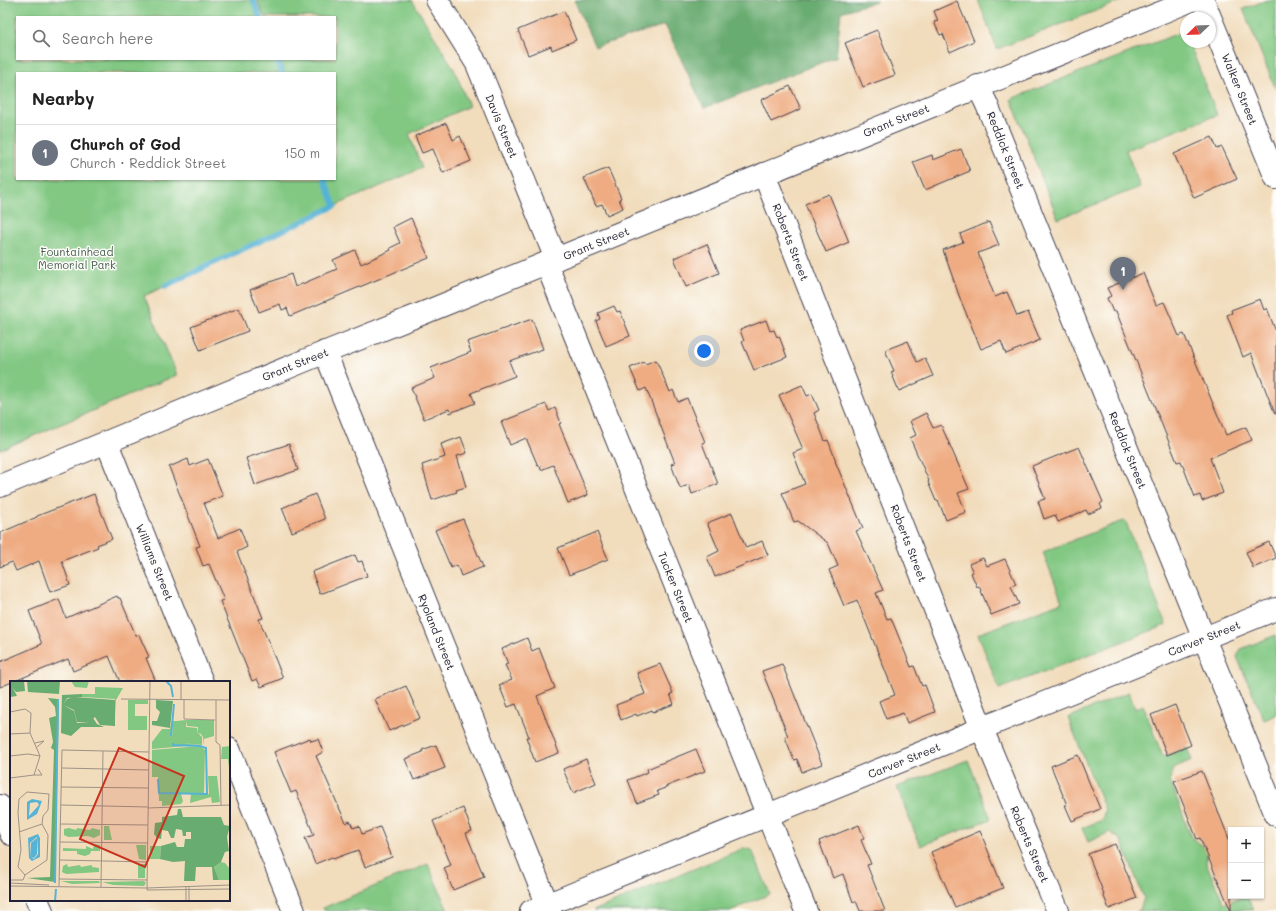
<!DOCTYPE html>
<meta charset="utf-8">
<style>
body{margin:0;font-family:Mali,sans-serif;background:#f2f2f2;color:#222}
.controls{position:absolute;right:12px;bottom:12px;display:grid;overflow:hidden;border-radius:0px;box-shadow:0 1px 3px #0004}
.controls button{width:36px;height:36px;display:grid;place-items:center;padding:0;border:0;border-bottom:1px solid #e0e0e0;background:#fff;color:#222;font:20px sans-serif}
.compass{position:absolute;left:1180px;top:12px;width:36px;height:36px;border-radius:50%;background:#fff;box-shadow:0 1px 3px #0004;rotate:247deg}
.you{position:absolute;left:704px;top:351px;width:14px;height:14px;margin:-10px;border:3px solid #fff;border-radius:50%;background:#1a73e8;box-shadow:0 0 0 6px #1a73e833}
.badge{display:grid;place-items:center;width:26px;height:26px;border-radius:50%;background:#c8321e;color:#fff;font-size:13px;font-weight:700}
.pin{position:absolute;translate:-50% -33px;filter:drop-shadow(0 1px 2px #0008)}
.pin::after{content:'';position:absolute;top:21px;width:14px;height:12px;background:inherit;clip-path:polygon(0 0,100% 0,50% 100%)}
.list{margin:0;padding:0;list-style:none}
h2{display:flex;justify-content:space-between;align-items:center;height:52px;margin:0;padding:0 16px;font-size:17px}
h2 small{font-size:13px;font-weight:400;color:#767676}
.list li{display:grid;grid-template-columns:26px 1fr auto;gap:12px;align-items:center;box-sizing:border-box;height:56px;padding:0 16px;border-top:1px solid #e0e0e0}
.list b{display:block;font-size:15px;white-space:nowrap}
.list p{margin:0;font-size:13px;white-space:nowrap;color:#767676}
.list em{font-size:13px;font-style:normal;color:#767676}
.icon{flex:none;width:22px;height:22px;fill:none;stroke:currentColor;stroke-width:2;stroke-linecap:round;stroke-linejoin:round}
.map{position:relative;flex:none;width:1276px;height:911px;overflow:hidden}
.search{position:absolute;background:#fff;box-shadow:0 1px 3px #0004;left:16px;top:16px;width:320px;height:44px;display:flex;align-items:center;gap:10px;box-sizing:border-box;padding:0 14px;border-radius:0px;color:#767676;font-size:15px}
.panel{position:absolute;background:#fff;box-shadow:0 1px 3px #0004;left:16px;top:72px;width:320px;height:108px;border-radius:0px}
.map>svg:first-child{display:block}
.green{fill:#82c883;stroke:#52755f}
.forest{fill:#69ac71;stroke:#466756}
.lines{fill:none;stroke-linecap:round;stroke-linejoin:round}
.stream{stroke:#57b3d5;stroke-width:5.5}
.building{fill:#efac82}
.minor-casing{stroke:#413e4e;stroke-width:24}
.minor{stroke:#fff;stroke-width:22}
.labels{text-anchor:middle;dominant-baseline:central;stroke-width:3;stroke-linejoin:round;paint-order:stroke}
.street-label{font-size:11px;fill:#22223b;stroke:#fdfcf7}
.park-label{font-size:11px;fill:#445c54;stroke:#fdfcf7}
.inset-river{fill:none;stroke:#57b3d5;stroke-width:2}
.inset-road{fill:none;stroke:#9e9288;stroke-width:1}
.view{fill:#c8321e;fill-opacity:0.15;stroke:#c8321e;stroke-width:2}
.inset-edge{fill:none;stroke:#22223b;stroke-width:2}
</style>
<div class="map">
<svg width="1276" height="911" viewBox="0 0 1276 911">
<rect width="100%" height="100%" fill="#fdfcf7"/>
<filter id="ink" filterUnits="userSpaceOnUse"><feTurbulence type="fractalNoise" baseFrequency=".025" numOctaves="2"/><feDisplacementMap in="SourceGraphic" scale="8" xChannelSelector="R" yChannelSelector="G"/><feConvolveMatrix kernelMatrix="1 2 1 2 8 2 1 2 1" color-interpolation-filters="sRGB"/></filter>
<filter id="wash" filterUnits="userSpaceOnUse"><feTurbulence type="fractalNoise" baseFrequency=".012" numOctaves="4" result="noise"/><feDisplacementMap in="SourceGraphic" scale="16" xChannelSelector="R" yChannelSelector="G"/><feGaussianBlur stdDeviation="0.9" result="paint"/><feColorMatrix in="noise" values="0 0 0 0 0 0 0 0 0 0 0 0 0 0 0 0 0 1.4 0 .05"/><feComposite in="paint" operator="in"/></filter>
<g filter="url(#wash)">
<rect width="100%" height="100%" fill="#f1dcbb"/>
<g class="green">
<path d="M0,0H253L260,17H17V59H276L282,73H17V179H335V73H285L279,59H335V17H264L257,0H412L454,69L469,106L409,134L422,168L335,206L144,296L177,375L0,450Z"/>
<path d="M978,0H1124L997,49Z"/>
<path d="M1267,0H1276V90L1243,9Z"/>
<path d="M1184,31L1186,35V42H1189L1217,115L1126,150L1140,187L1058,219L1011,99Z"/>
<path d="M1125,520L1166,625L999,689L978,634L1062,602L1043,552Z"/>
<path d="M1276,635V715L1264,720L1237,657L1241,649Z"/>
<path d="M1129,692L1135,709L1143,705L1163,757L1187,748L1192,760L1173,768L1170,780L1191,837L1207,849L1206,863L1224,903L1247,896L1253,910L1137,911L1140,910L1144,898L1121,840L1110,832L1088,842L1082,828L1102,820L1105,810L1068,718Z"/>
<path d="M968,760L991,819L920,846L897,787Z"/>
<path d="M744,848L752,850L770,894L730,911H593Z"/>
<path d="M428,864L448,911H325L323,908Z"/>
</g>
<path class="forest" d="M574,0H877V1L841,12L836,57L704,108L665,25L595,47Z"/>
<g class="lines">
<g class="stream">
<path d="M253,0L260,17"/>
<path d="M276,59L282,73"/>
<path d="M165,286L335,206L324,179"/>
</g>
</g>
<g id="blocks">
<g class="building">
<path d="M957,1L974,41L950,52L943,34L940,35L934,22L938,21L934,11Z"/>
<path d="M564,11L576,40L552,50L551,46L528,55L518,30Z"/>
<path d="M877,30L895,75L863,87L845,43Z"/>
<path d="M790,86L801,109L771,122L761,100Z"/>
<path d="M446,123L453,140L460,136L471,161L443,173L433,149L422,153L415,136Z"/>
<path d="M1212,137L1217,149L1222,147L1237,179L1194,198L1174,154Z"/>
<path d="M961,149L970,171L925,190L913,162L932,155L933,160Z"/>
<path d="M608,168L621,198L619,199L623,208L607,215L602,204L596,206L584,178Z"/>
<path d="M829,194L849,242L826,252L805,204Z"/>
<path d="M411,218L429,258L290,316L287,308L282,310L280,304L259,312L250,290L291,274L295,287L337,269L333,260L355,250L361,264L391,250L390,248L400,243L393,227Z"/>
<path d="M989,222L999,245L978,253L995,297L1007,292L1017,316L1028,312L1040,340L1006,354L1001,341L981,349L961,301L943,250L963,242L960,234Z"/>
<path d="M707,244L719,273L686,287L674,258Z"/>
<path d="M1143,273L1156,305L1164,302L1179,336L1184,334L1226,435L1246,427L1252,440L1210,458L1223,493L1202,501L1200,495L1195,497L1181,461L1177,462L1116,311L1113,312L1107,298L1111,296L1107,288Z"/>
<path d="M1260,299L1264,310L1267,308L1276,332V414H1275L1251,353L1243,357L1227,315L1232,313L1231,310Z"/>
<path d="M614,306L617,312L620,311L630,336L606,346L596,321L600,319L598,313Z"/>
<path d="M239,308L248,331L200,350L191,327Z"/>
<path d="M532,319L543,349L509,361L515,376L471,393L475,403L450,413L449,409L424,419L411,388L435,378L431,368L471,352L467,342Z"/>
<path d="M766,320L770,331L774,330L777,337L779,336L787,357L754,370L742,342L744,341L740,330Z"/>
<path d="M908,341L917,362L925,358L933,376L899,391L891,372L894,371L885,350Z"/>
<path d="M656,360L670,392L673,390L678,402L687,398L705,442L702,443L718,484L692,494L689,485L680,488L671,464L675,463L646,388L640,391L630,368L644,362L645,364Z"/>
<path d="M802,385L807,396L812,394L819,410L814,413L825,441L828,440L836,461H835L863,528L856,531L883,590L876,593L887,619L891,618L911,667L914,666L922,686L925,685L935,712L907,723L903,713L886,719L879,701L895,695L857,600L844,606L829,570L838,566L828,543L798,521L794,522L782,493L805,484L793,453L803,449L779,395Z"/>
<path d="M546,404L549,411L555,408L561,423L559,424L588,495L568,503L553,465L541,470L540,466H538L526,438L510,445L501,422Z"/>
<path d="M926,413L933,428L941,425L969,489L958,493L966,512L946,520L938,500L936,501L928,482L929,481L910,438L916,435L910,421Z"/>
<path d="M461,437L467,453L457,456L466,487L456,490L457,492L432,500L422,465L445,457L441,444Z"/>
<path d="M289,444L298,470L255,485L246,458Z"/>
<path d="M1079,447L1103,502L1100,504L1102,508L1088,514L1086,510L1058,522L1055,515L1044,519L1038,501L1045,499L1032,466Z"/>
<path d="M188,459L190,466L208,459L223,496L204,503L218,538L240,528L247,547L237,552L263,618L259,619L283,678L261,687L257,679L252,681L220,601L224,600L209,564L203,566L196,547L200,546L169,467Z"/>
<path d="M94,494L112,539L97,545L98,547L62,561L70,585L50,592L39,561L16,571L12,562L0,567V533L37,517V516Z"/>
<path d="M315,494L325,519L292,532L282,508Z"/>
<path d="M732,513L746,548L762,541L768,555L715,577L707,557L719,551L707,523Z"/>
<path d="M463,519L483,567L461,576L457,565L451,568L435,530Z"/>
<path d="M597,532L608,559L569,575L558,548Z"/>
<path d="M1269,542L1276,558L1253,568L1246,552Z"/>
<path d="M355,555L358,562L362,561L367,576L320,594L312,572Z"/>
<path d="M983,558L987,566L1005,559L1016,584L1011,586L1019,604L991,615L979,586L977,587L971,573L973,572L969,564Z"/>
<path d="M117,596L118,598H120L136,636L139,635L149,657L146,658L156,682H120L109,656L73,671L68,659L0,687V662L42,644L29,611L59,599L66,618Z"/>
<path d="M527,638L532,651L539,648L555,688L537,696L559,753L535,762L526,737H529L516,704L508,707L499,685L512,680L505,665L508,664L502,649Z"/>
<path d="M660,664L673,693L670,694L674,704L653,712L652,710L637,716L636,714L621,720L616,705L645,694L637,673Z"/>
<path d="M782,664L822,764L802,772L797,759L794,760L785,737L788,736L762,671Z"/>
<path d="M406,686L420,718L389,731L375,699Z"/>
<path d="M1175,705L1191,745L1167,755L1151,715Z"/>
<path d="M310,738L311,741L318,739L323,752L316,756L346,823L350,821L353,828L359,826L362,834L380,827L392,857L365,867L358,850L333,859L332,857L315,864L305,838L314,835L296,791L291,793L274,752Z"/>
<path d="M436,745L445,768L414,780L405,759L423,752L422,750Z"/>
<path d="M696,749L705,771L665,787V788L657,791L659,795L637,803L628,780L648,772L647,769Z"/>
<path d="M1078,755L1100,809L1072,821L1065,805H1067L1051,766Z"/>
<path d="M586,759L596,783L573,793L563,769Z"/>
<path d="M1202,771L1231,844V911L1200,838L1197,839L1174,781Z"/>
<path d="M463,808L472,831L466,833L484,877L453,890L444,868L451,865L433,821Z"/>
<path d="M859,825L864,838L861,840L871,864L867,865L885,911H860L856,901L853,902L843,874L833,878L819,841Z"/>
<path d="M980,831L1003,888L955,907L931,852Z"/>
<path d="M1115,844L1137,898L1109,909L1103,894H1104L1088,854Z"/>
</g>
</g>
</g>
<g filter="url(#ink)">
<use href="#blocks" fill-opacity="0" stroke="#413e4e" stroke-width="1"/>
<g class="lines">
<g class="minor-casing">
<g id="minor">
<path d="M437,0L477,64L556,259"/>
<path d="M1203,0L1276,178"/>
<path d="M978,86L987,105L1276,815"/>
<path d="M764,174L982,729L1058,911"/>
<path d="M546,263L806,911"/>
<path d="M325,352L550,911"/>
<path d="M107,443L202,682"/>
<path d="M0,486L316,356L426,312L1192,0"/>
<path d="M229,749L294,911"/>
<path d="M0,806L11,834"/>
<path d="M37,900L42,911"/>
<path d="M531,911L1276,609"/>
</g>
</g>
<use href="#minor" class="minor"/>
</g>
</g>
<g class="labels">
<g class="street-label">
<text transform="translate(1240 89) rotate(68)">Walker Street</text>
<text transform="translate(896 120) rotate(-22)">Grant Street</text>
<text transform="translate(502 126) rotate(68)">Davis Street</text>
<text transform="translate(1006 150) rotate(68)">Reddick Street</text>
<text transform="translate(791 242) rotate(69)">Roberts Street</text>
<text transform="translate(596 243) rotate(-22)">Grant Street</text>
<text transform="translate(295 364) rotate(-22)">Grant Street</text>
<text transform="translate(1128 450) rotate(68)">Reddick Street</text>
<text transform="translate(909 543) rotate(69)">Roberts Street</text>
<text transform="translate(155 562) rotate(68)">Williams Street</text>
<text transform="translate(676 587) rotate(68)">Tucker Street</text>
<text transform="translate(437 632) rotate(68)">Ryoland Street</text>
<text transform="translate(1204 638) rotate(-22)">Carver Street</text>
<text transform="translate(904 760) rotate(-22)">Carver Street</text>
<text transform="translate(1030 844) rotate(67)">Roberts Street</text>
</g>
<g class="park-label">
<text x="77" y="251">Fountainhead<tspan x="77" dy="13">Memorial Park</tspan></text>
</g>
</g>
<g transform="translate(10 681)">
<rect width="220" height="220" fill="#f1dcbb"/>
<path d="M79,0L77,7L65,6L61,0ZM85,6L113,7L106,19V35L105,18L72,16V13H85ZM118,19H138V23H125V35H137V49H118ZM162,39L161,52L163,57H166H162L163,40H176V46L187,47L188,53V46L177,45L176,40L167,39H204V55L194,58V65L193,56L191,53L188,52L192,56V64L171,62L188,64L142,68V61L152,48H160ZM190,65L195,69L194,113H199L198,95H207L210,121L202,122L201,116L180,122L181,113H171L173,120L171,123L152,125V120H149L148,96H142V69ZM220,65V95L218,78H211L212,66ZM94,145H99L102,159H94ZM59,147L66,149L67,147L80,149L82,147L90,149V154L84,157L78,155L58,156L54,154V148ZM84,163L90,164V170H81L80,173L75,175L67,173V170H53V167L76,168V165L83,168ZM126,164H136V179L129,178ZM140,165H151L150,178H140ZM211,181L215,182L220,188V199H209L204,186ZM57,183L58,186L70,184L71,186L82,184V186L89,187V191L56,193L52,191L53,185ZM128,183H135V197H128ZM51,200H89L90,202L62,203ZM134,200L136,202L134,205L103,204L92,201Z" fill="#82c883"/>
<path d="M0,0H14L15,10L6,11L3,7L7,15L0,16ZM50,0L49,13L18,11L17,0ZM72,13V16L57,17L53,24L64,30L67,42H79L83,37L87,43L94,46H71L61,55L51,52L52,14ZM64,16L105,19V45L90,44L85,36L79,42L67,41L64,29L53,24L57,18ZM38,17L48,18L49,24L45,201L17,197L40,196L44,69L41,67L43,61L39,37L46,35L45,26ZM146,19L163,20L160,47L142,44V40H147L150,31L146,27ZM168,128H171L173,136H211L214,144L220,145L217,156L219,170L215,171L211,181L204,186L209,199H203L202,186H186L185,200H174L175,180L163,181L150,178L151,165L165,161L167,166H174L175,158H181V151H176V155H173L172,149L166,148L164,157H161L158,150L152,149L151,158L147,157L144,153L145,142L152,141V136L167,134Z" fill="#69ac71"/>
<path d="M22,118L32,120L27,133L17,139V121ZM20,122L27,121L29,124L19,135ZM28,153L30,157V176L22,180L19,177L18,157ZM27,156L28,173L24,178L21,176L20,162ZM27,157V173L24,177L21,176V162Z" fill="#57b3d5" fill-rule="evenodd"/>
<path class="inset-river" d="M156,0L161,5L163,16M161,55L164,23M148,98L149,112L197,113L196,67L190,65L163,64V62M45,202L48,18M45,220L46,208"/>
<path class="inset-road" d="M140,0L137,209L220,208M111,18L220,19M171,19V0M174,19V38L205,39M206,19V61L210,64L211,124M0,31L15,28L21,32L20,52L30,75L24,94L0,97M0,53L20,52M25,62L34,60L27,66M0,75L18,73L30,75M52,87L139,89M24,94H32L28,88M51,106L139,107M17,111L39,113L38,129L33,135L32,143L38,154L37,179L15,194L8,186L11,169L8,132L9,118ZM51,124L138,126M138,127L220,124M50,143L138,144M9,151L32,143M50,161L138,162M50,179L137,181M49,198L137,199M0,199H13L15,194M0,202L39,204M0,205L137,207L220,204M49,205L52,69L139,71M176,205V220M91,206L93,70M179,220V205"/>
<path class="view" d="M109,67L174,95L135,186L70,158Z"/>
<rect width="220" height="220" class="inset-edge"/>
</g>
</svg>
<div class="controls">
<button>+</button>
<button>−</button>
</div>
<svg class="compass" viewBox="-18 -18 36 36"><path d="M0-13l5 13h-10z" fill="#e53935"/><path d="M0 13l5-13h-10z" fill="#767676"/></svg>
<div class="you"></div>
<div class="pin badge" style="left:1123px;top:290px;background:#6b7280">1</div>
<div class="search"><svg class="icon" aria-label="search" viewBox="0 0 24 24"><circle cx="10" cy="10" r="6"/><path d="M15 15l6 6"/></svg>Search here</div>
<section class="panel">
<h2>Nearby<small></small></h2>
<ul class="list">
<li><span class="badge" style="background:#6b7280">1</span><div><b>Church of God</b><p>Church · Reddick Street</p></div><em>150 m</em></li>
</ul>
</section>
</div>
